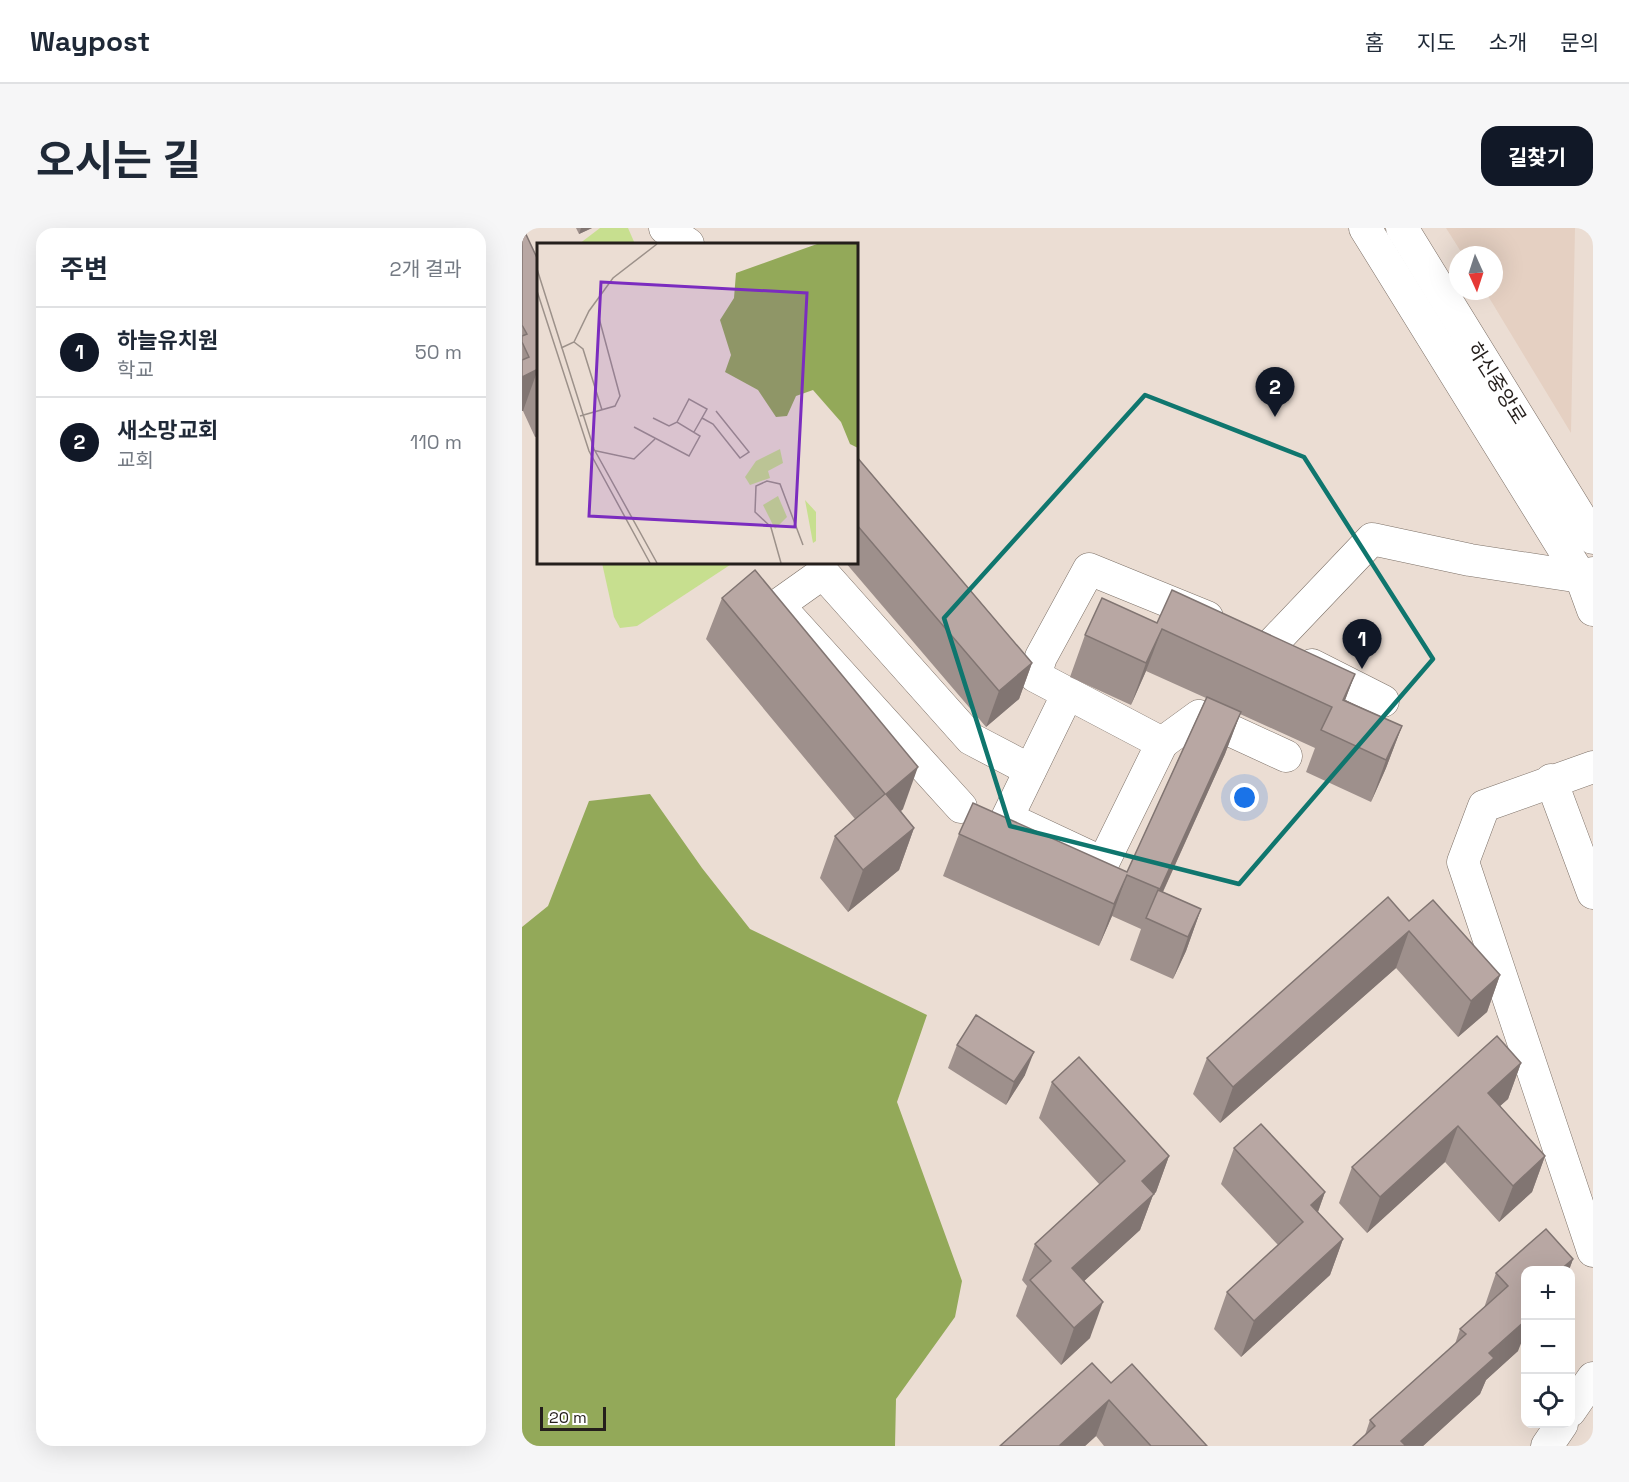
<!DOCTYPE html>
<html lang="ko">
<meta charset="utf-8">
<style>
body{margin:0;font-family:"Space Grotesk","Noto Sans KR",sans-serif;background:#f6f6f7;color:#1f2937}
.controls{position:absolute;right:18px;bottom:18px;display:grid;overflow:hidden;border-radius:12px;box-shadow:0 6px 24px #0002}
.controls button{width:54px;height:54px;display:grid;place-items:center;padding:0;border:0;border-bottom:2px solid #e0e1e3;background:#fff;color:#1f2937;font:30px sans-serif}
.compass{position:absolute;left:927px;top:18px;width:54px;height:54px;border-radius:50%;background:#fff;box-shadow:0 6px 24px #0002;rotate:177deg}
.scale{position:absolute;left:18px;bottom:15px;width:66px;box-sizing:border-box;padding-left:6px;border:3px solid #251f1c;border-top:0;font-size:16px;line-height:21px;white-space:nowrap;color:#251f1c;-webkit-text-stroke:4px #fff;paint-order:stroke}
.you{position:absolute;left:723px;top:570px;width:21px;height:21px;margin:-15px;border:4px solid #fff;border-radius:50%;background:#1a73e8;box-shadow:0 0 0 9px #1a73e833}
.badge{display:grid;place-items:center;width:39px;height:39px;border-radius:50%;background:#111827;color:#fff;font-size:20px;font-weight:700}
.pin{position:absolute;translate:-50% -50px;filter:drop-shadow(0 2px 3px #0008)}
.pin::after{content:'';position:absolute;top:32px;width:21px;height:18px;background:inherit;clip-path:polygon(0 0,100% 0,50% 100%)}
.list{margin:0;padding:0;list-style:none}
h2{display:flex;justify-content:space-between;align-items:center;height:78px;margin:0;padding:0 24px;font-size:26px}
h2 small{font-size:20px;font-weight:400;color:#747a83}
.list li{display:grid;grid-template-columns:39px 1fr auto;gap:18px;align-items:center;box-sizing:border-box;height:90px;padding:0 24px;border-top:2px solid #e0e1e3}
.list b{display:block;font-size:22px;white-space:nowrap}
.list p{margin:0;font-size:20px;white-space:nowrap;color:#747a83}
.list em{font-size:20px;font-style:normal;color:#747a83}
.icon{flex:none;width:33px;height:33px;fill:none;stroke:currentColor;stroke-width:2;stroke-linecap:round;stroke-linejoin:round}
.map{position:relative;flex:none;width:1071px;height:1218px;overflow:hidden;border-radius:18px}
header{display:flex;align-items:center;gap:36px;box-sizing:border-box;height:84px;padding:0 30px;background:#fff;border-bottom:2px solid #e0e1e3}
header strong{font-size:28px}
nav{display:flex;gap:33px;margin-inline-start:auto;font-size:21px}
.intro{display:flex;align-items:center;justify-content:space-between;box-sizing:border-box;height:144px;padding:0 36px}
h1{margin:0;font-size:42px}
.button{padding:15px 27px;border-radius:18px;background:#111827;color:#fff;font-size:21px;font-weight:700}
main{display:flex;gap:36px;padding:0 36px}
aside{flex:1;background:#fff;border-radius:18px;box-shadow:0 6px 24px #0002}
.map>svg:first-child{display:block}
.built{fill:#e5d0c2}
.green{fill:#c7df8f}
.forest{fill:#93a959}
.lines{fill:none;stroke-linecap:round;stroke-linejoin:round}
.minor-casing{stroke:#7c7067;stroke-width:33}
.minor{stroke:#fff;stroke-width:32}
.wall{fill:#9e908c}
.shaded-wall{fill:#817572}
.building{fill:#b8a7a3;stroke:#817572;stroke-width:1.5}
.marked{fill:none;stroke:#0f766e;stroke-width:4.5;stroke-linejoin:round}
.labels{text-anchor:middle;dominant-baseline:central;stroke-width:6;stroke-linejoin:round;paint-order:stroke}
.street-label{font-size:20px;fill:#251f1c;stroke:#fff}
.inset-road{fill:none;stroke:#9c918a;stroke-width:1.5}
.view{fill:#7b2cbf;fill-opacity:0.15;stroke:#7b2cbf;stroke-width:3}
.inset-edge{fill:none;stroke:#251f1c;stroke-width:3}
</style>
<header>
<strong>Waypost</strong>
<nav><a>홈</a><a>지도</a><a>소개</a><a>문의</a></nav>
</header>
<div class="intro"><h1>오시는 길</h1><a class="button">길찾기</a></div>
<main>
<aside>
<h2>주변<small>2개 결과</small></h2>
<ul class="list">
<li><span class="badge">1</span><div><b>하늘유치원</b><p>학교</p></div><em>50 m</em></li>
<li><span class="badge">2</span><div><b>새소망교회</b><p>교회</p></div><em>110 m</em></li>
</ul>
</aside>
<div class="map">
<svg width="1071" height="1218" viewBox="0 0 1071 1218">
<rect width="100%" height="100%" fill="#ebddd3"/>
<path class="built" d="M924,0H1053L1049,205L963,63H972V27H941Z"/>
<g class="green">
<path d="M78,0H106L113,16H57Z"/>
<path d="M80,335V334L211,335L115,398L98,400L92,389Z"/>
</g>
<path class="forest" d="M128,566L180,640L228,701L405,787L375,874L440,1053L433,1089L374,1171L373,1218H0V699L26,678L67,573Z"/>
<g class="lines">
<g class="minor-casing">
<g id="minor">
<path d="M143,0L166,16"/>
<path d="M843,0L1059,349L1071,382"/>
<path d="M880,0L1071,310"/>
<path d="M685,389L567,341L519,429L513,448L640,515L677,488L764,528"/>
<path d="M750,416L850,311L948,332L1059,349L1071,345"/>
<path d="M790,437L861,473"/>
<path d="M546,465L485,590L581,635L640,515"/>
<path d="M1071,539L962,578L941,634L1071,1023"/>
<path d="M1029,552L1071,665"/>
<path d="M439,579L256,377L301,345L449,511L508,542"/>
<path d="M1048,1183L1071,1150"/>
<path d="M1025,1218L1040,1196"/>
</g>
</g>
<use href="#minor" class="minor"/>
</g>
<g class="wall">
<path d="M0,0L16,32V207L13,209L1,183H0Z"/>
<path d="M54,0H70L57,6Z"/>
<path d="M334,228L510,435L497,471L464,499L323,334H334Z"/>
<path d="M200,370L381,581L379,583L392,600L377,642L326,684L298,650L313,608L333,591L184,411Z"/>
<path d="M635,395L833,446L823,472L880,498L864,540L849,574L784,544L793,520L718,486L703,526L641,664L679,681L664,723L651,751L608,732L619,701L590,688L577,718L421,648L437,606L605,644L684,470L624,443L609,477L548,449L563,407Z"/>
<path d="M887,693L978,747L965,784L936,809L874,740L698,895L671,866L685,830Z"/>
<path d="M435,817L503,847L484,877L426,840Z"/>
<path d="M999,835L986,871L978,878L1023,928L1010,964L977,994L923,934L845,1005L817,975L830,939Z"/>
<path d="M530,854L647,928L634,964L631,967L618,1002L562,1053L568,1110L539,1137L494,1088L505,1058L500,1052L513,1016L578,957L517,890Z"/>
<path d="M712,920L803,964L796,984L821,1011L808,1047L719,1129L692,1101L705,1064L756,1017L699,956Z"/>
<path d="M1051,1031L1047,1042H1004L996,1123L964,1152L958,1166L901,1218H831L843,1207L848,1192L933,1116L938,1101L962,1080L974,1045Z"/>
<path d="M589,1155L685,1218H582L574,1208L563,1218H478Z"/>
</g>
<g class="shaded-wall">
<path d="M59,0H70L57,6Z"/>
<path d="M16,141L1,183H0V149Z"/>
<path d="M16,200V207L13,209Z"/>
<path d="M640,401L624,443L609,477L624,435Z"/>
<path d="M510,435L497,471L464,499L477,463Z"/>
<path d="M833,446L817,488L821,472Z"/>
<path d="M719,484L703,526L628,692L627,691L638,661Z"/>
<path d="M880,498L864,540L849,574L864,532Z"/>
<path d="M396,539L381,581L349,608L364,566Z"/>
<path d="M392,600L377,642L326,684L341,642Z"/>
<path d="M605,647L590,688L577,718L592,676Z"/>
<path d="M679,681L664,723L651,751L666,709Z"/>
<path d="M887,703L874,740L698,895L711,859Z"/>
<path d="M978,747L965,784L936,809L949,773Z"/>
<path d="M512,824L503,847L484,877L492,854Z"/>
<path d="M999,835L986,871L952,901L966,865Z"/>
<path d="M936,898L923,934L845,1005L858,969Z"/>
<path d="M647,928L634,964L631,967L618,1002L537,1076L550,1040L620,953Z"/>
<path d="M1023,928L1010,964L977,994L991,958Z"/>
<path d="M803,964L790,1000L789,977Z"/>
<path d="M821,1011L808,1047L719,1129L732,1093Z"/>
<path d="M1051,1031L1047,1042H1038Z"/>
<path d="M1004,1073V1103L996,1123L964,1152L958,1166L901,1218H878L879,1213L967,1125L1000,1076Z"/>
<path d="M581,1074L568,1110L539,1137L552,1100Z"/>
<path d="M587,1172L574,1208L563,1218H537Z"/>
</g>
<g class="building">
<path d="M0,0H1L16,32V142V141L0,149V132L7,129L0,114V108L5,106L0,97Z"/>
<path d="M334,228L510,435L477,463L334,296Z"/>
<path d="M233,342L396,539L364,566L392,600L341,642L313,608L363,566L200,370Z"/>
<path d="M650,362L833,446L821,472L880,498L864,532L799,502L810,479L640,401L624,435L563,407L580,370L635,395Z"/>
<path d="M685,469L719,484L638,661L605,647L592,676L437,606L451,575L605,644Z"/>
<path d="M636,662L679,681L666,709L624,690Z"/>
<path d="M866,669L887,693L911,672L978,747L949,773L887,703L711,859L685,830Z"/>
<path d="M454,787L512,824L492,854L435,817Z"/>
<path d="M975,808L999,835L966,865L1023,928L991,958L936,898L858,969L830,939Z"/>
<path d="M557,829L647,928L620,953L632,966L550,1040L581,1074L552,1100L508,1052L529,1033L513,1016L603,933L530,854Z"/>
<path d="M739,896L803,964L789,977L821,1011L732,1093L705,1064L781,994L712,920Z"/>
<path d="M1024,1001L1051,1031L1038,1042H1004V1073L1000,1076L1004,1080V1092L967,1125L972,1130L879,1213L884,1218H831L853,1198L848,1192L944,1106L938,1101L986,1058L974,1045Z"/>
<path d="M570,1135L589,1155L610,1136L685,1218H629L587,1172L537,1218H478Z"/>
</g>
<path class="marked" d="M623,167L782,229L911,431L717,656L488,598L422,390Z"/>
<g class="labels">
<g class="street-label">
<text transform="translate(975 155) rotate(58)">하신중앙로</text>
</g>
</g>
<g transform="translate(15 15)">
<rect width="321" height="321" fill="#ebddd3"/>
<path d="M243,206L246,220L231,228L233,235L213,242L208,234L219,218ZM241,253L250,274L238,286L226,262ZM268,257L279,269V298L276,300Z" fill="#c7df8f"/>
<path d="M280,1H321V205L313,201L304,179L276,147L259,153L250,173L239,174L221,147L188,129L194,112L183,77L197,55L199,30Z" fill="#93a959"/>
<path class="inset-road" d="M0,26L57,206L120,320M0,48L52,208L113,320M37,99L46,106L65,167M24,105L37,99L52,68L76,35L120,1M43,173L78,163L83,153L62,75M165,175L176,181L203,215L212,209L179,168M140,179L152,156L170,166L157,189M97,184L152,213L163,193L140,179L132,183L116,175M55,207L97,216L118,196M233,281L244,320M234,284L218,269L219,243L230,238L243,241L266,302"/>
<path class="view" d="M64,39L270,50L258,284L52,273Z"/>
<rect width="321" height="321" class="inset-edge"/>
</g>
</svg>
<div class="controls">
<button>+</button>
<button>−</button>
<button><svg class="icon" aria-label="locate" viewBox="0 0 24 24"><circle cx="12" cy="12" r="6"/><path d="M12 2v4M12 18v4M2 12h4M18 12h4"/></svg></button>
</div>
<svg class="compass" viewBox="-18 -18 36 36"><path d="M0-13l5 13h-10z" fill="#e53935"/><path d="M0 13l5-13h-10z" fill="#747a83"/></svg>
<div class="scale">20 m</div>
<div class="you"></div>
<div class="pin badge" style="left:840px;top:441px">1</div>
<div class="pin badge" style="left:753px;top:189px">2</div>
</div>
</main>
